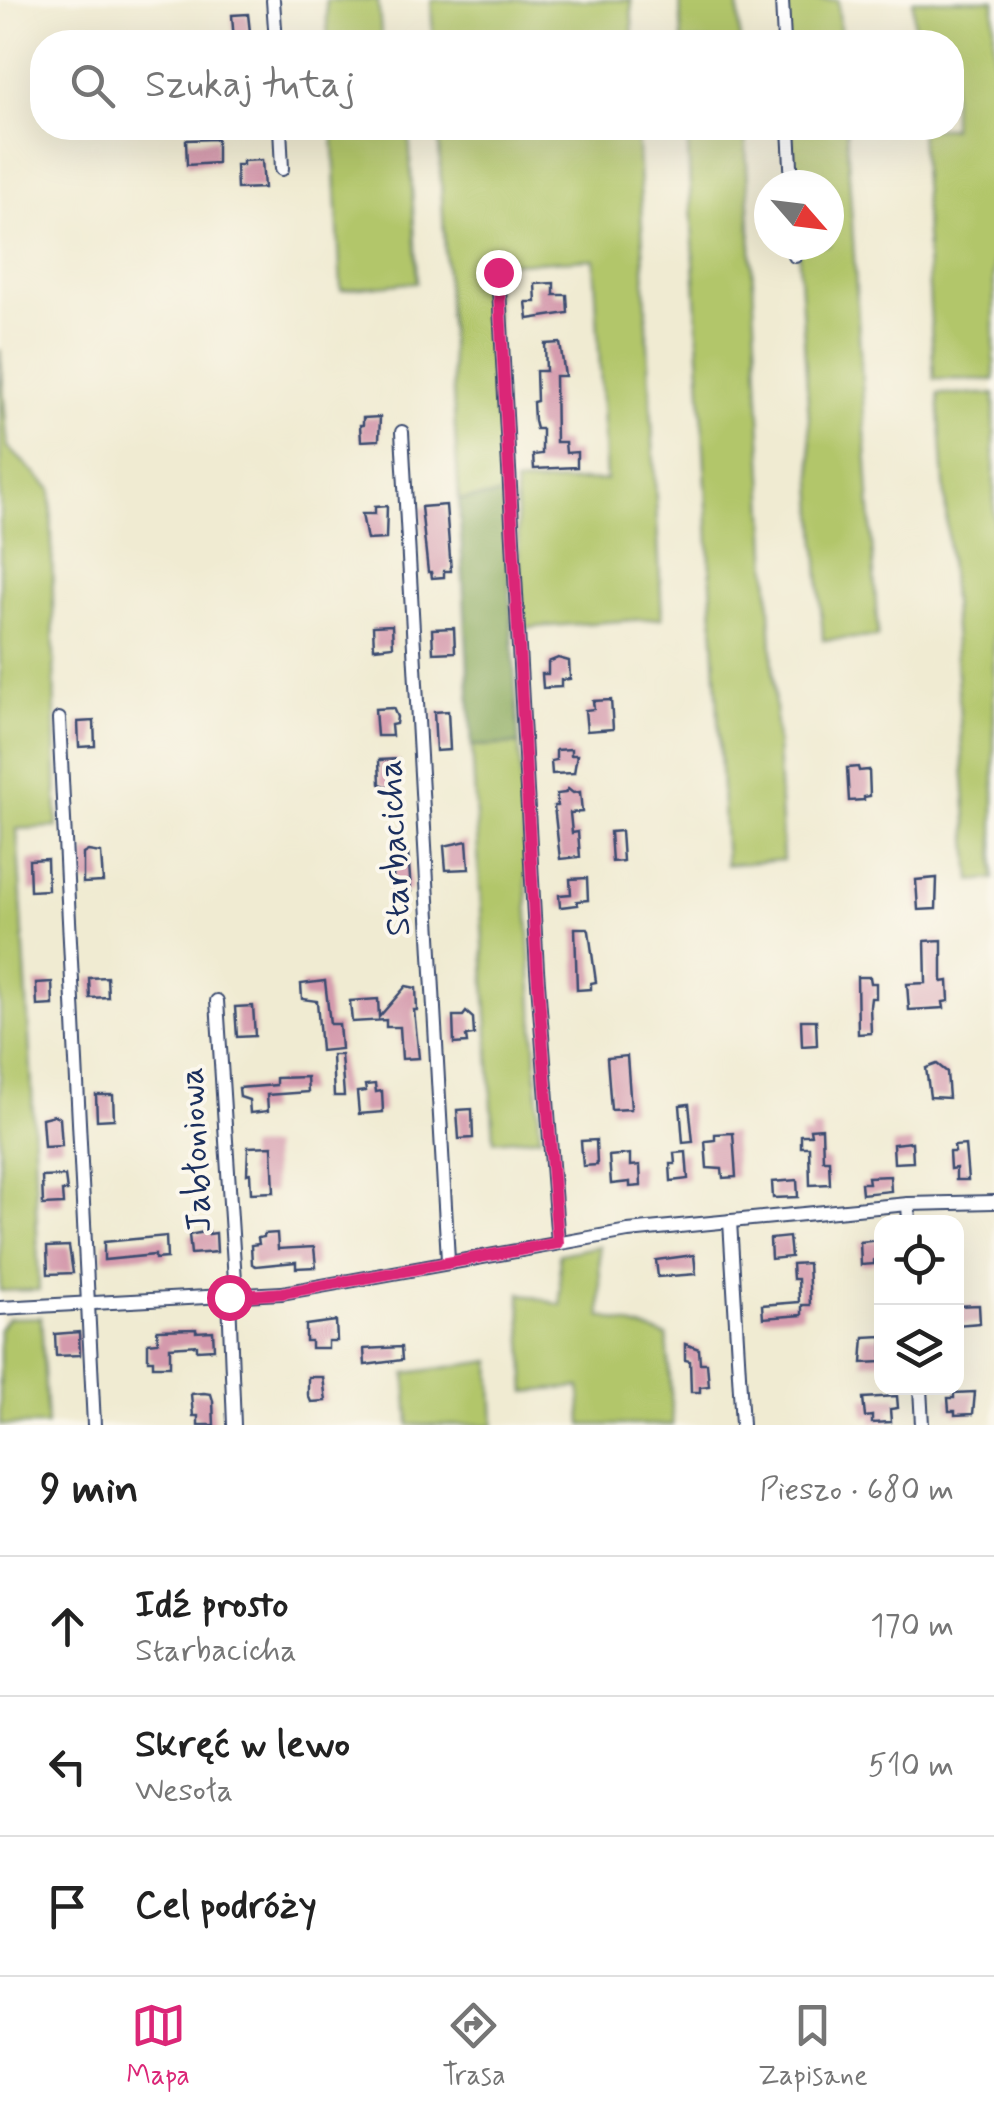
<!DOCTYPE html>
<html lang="pl">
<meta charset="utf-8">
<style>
body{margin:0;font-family:Mynerve,sans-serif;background:#f2f2f2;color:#222}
.controls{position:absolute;right:30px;bottom:30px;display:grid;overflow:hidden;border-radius:20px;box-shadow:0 10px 40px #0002}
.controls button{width:90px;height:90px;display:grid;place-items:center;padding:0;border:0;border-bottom:2px solid #e0e0e0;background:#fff;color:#222;font:50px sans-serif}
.compass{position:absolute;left:754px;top:170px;width:90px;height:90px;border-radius:50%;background:#fff;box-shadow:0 10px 40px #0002;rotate:118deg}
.stop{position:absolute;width:30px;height:30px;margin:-22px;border:8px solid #db2777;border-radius:50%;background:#fff}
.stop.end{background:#db2777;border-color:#fff;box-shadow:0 2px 10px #0008}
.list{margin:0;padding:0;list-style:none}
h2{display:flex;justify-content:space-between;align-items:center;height:130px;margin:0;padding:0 40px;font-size:42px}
h2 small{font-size:32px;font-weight:400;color:#767676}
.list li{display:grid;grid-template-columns:65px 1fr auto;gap:30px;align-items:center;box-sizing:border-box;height:140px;padding:0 40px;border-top:2px solid #e0e0e0}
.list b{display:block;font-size:38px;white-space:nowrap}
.list p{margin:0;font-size:32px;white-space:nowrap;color:#767676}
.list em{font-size:32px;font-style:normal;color:#767676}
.icon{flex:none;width:55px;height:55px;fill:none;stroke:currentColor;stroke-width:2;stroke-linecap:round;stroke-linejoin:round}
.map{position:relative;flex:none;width:994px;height:1425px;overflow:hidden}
.search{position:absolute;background:#fff;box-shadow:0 10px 40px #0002;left:30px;right:30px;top:30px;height:110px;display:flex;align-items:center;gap:25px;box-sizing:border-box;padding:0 35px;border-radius:40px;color:#767676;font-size:38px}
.sheet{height:550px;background:#fff}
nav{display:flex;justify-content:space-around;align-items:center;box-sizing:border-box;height:140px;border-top:2px solid #e0e0e0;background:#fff;font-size:28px;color:#767676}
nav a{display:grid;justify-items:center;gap:5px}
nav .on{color:#db2777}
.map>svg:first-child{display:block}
.green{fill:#b2c66a;stroke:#667a64;stroke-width:2.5}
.forest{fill:#8dab5e;stroke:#546d5e;stroke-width:2.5}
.building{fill:#d499ac}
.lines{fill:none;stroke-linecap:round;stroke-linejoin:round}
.minor-casing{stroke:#3b4b6f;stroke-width:16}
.minor{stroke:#fff;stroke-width:12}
.route{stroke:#db2777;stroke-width:12}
.labels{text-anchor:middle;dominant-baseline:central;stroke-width:8;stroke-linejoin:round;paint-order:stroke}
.street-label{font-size:35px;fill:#1b2f5e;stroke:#fbf7ec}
</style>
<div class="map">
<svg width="994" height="1425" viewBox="0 0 994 1425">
<rect width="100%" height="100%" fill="#fbf7ec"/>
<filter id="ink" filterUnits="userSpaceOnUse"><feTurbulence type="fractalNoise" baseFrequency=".01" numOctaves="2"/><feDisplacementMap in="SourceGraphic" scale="20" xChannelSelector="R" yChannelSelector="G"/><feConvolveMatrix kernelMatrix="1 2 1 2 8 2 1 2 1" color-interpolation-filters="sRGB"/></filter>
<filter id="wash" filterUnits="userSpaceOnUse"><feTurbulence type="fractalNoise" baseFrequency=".0048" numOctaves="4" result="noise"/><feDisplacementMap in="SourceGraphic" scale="40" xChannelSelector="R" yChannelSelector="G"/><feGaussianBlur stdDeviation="2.25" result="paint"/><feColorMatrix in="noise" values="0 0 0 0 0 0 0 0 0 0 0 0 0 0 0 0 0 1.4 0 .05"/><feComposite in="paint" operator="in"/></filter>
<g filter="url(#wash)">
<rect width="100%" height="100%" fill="#f0ebd2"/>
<g class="green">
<path d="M326,0H378L382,42H328Z"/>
<path d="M431,0H631L633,42H433Z"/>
<path d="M680,0H738L740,42H682Z"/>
<path d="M783,0H838L841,42H786Z"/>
<path d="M913,0H994V380L934,379L920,128H952V42H915Z"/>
<path d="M333,128H388L389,133L409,131L417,282L341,290Z"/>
<path d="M438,128H637L662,618L523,628L515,484L606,480L594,259L493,264L504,495L459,500Z"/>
<path d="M687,128H745L783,860L726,865Z"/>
<path d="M791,128H846L878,637L823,640L798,245H829V185H795Z"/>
<path d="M0,349L8,447L51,489L57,827L17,829L32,1087L39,1290L0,1291Z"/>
<path d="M938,394H994V879L971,881Z"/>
<path d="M519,744L540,1137L494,1141L472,746Z"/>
<path d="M599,1246L601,1316L667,1336L673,1425H582L580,1387L526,1392L520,1293L561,1305L559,1254Z"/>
<path d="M41,1317L47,1425H0V1329L8,1318Z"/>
<path d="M491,1361L494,1425H409L406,1373Z"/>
</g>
<path class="forest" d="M504,495L519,744L472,746L459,500Z"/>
<g id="blocks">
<g class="building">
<path d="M248,14L250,32H254L255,42H234L232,15Z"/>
<path d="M217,139V163L187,165L186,140Z"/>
<path d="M262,160L264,188L237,189L236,165H243V161Z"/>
<path d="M554,283V295H567L568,313L528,319L526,302H536L535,284Z"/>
<path d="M560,343L565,376H555L556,442H565L566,453L577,452V467L534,469L533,455L542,454V429H536L534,421L533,402L537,401L536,371H546L545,344Z"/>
<path d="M380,417L379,440L361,441L360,425H363V418Z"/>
<path d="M446,505L451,571H444V577L432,578L431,572H428L421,507Z"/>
<path d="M387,506L386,539L367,540L362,514H375V507Z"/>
<path d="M392,625L393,646L374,648L373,626Z"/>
<path d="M454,628L455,652L433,653L432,629Z"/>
<path d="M558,658L569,661L570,679L561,680V687L543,688L542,674H548V662Z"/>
<path d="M611,700L613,729L587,731L585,710L594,709L593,701Z"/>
<path d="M393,708L397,717L396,724L391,725L392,736H377L375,709Z"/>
<path d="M448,711L450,750L436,751L434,712Z"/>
<path d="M94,721L95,746L79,747L78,722Z"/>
<path d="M571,749V755H577L574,773L552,774L551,761L556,760V750Z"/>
<path d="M398,759L397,783L390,788L380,784L379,760Z"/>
<path d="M858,767L859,771L869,770L870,796L864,797V800L849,801L847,768Z"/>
<path d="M568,789L573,793L580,792L582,812L570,813L572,833L578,832L580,857L560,859L554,806H557V794L565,793Z"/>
<path d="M621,831L623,861L612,862L610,832Z"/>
<path d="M467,841L469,869L446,870L444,846Z"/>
<path d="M88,851L101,853L103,882L83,883V854Z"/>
<path d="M408,852L411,891L394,892L392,853Z"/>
<path d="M47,859L48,890L30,891L29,860Z"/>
<path d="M587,878L588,900L577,901L578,905L560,907L559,895L571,894L570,879Z"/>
<path d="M937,878L936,909L918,910L916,880Z"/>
<path d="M575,928H587L589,931L596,982L591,983V989L577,990Z"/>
<path d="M942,940V982L948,981L949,1001L943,1002L944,1008L909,1010L907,984L926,983L925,941Z"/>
<path d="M107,977L108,997L90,998L89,978Z"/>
<path d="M857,977H870L871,983H876V998H871L870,1006L871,1033L858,1034Z"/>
<path d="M325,981L330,1024H339L341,1049L321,1051L317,1001L302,999L301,984Z"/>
<path d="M52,982L53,1005L37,1006L36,983Z"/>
<path d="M406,986L416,988L417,1010H414L419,1058L402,1059L400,1027H386V1020L352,1022L350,1001L378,999L379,1017Z"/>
<path d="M253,1006L255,1036L237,1037L235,1007Z"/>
<path d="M466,1012L473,1018L474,1035L466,1036L467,1043L454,1044L453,1016H463Z"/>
<path d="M801,1020H816L817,1045L802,1046Z"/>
<path d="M332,1055H341L344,1096H334Z"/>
<path d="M627,1056L631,1109L611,1110L607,1058Z"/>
<path d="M937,1064L947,1072L949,1098L930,1097L926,1068Z"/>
<path d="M307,1077L308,1092L267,1095L268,1111L250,1113L249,1100L240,1097L239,1088L276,1085V1078Z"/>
<path d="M375,1084L376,1092L382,1091L383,1112L359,1114L357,1092L366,1091L365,1085Z"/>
<path d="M96,1095H113L114,1119L97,1120Z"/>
<path d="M689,1104L693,1142L683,1143L680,1105Z"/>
<path d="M472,1109L473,1138L459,1139L457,1110Z"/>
<path d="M54,1115L60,1118L62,1146L44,1147L42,1118Z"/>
<path d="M822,1128L823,1160H829L830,1184L810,1185L809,1147H801V1135H811L810,1129Z"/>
<path d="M733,1133L736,1177L723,1178L722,1169L707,1168L705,1141L715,1140V1134Z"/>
<path d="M596,1140L597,1165L583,1166L581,1141Z"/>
<path d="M912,1142L913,1162L894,1163L893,1144Z"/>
<path d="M965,1145L968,1180H956V1168L950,1169L949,1152H955L954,1146Z"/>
<path d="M272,1146L274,1192L251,1193L250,1173L247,1174L248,1147Z"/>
<path d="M686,1152L688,1179L671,1181L670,1164H675L674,1153Z"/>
<path d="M630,1154V1166L640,1165L641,1186L630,1187V1182L611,1184L609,1156Z"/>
<path d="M65,1176L67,1191H62L63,1204L43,1205L42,1177Z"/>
<path d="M890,1176L891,1191L862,1194L861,1183H869L868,1177Z"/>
<path d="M797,1180L798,1197L773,1198L772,1182Z"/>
<path d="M209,1231V1234L216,1233L217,1252L191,1254L189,1235Z"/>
<path d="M277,1233L278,1249L314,1247L316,1267L296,1268V1262L256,1266L252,1264L251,1245L259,1244L258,1238L264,1237V1234Z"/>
<path d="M166,1236L167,1258L155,1259V1255L104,1260V1242Z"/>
<path d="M789,1237L791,1257L771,1259L770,1239Z"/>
<path d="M882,1240L880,1259L874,1260V1264L861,1265L860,1242Z"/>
<path d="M69,1246L73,1273L48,1274L47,1247Z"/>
<path d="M694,1255L696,1274L658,1277L656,1260Z"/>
<path d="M808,1263L810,1305H802V1315L763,1318L762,1305L799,1302L798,1279H793L792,1264Z"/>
<path d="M979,1305L980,1323L956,1325V1306Z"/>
<path d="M336,1321L337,1341H328V1348H311V1341H306V1325Z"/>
<path d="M196,1329V1332L213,1331L214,1349L197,1350V1345L170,1347V1366H153V1360H148V1343L158,1342L157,1330Z"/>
<path d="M79,1332L80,1355L56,1356L55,1334Z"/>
<path d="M882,1336V1362L862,1363L864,1337Z"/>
<path d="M685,1344L699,1349L700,1363H707L709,1386L700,1387V1392H691L690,1361L685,1360Z"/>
<path d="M401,1347L402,1360L365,1365L364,1349Z"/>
<path d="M308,1377H323L326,1401L311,1402L308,1395Z"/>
<path d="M975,1392L973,1414L955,1415V1411H949L948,1398H954V1393Z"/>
<path d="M204,1393L211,1394L213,1401L214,1425H198V1416H193L191,1394Z"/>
<path d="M897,1396L898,1408L890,1409L891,1422L872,1423V1416L865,1417L863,1398Z"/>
</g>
</g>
</g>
<g filter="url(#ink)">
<use href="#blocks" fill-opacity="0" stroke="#3b4b6f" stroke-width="2.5"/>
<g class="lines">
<g class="minor-casing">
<g id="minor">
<path d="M273,0L276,42"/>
<path d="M782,0L784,42"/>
<path d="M280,128L282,169"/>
<path d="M789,128L792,185"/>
<path d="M795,245V256"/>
<path d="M498,272L537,970L558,1243"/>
<path d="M402,432L448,1260"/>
<path d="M59,719L94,1425"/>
<path d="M217,1001L236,1296"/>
<path d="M908,1204L909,1222"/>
<path d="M730,1221L742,1425"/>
<path d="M229,1297L234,1425"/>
<path d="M0,1308L282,1293L628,1231L908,1204L994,1202"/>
<path d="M920,1388L922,1425"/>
</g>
</g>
<use href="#minor" class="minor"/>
</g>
</g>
<g class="lines" filter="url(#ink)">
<path class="route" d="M229,1297L282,1293L558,1243L537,970L498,272"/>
</g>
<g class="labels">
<g class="street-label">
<text transform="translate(395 848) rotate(-93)">Starbacicha</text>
<text transform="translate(196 1150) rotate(-93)">Jabłoniowa</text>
</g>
</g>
</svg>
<div class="controls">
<button><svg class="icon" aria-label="locate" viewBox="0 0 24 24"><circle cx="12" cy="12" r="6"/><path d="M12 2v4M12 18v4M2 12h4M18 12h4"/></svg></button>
<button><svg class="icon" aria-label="layers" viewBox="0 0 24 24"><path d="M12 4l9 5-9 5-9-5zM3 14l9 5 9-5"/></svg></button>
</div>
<svg class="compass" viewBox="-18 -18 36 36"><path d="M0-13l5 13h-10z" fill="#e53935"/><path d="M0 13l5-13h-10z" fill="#767676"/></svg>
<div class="stop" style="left:229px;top:1297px"></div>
<div class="stop end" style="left:498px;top:272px"></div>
<div class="search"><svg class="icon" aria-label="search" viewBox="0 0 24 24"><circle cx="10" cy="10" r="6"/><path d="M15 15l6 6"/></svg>Szukaj tutaj</div>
</div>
<section class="sheet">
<h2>9 min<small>Pieszo · 680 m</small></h2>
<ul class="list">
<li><svg class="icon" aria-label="ahead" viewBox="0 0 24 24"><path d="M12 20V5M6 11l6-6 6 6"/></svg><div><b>Idź prosto</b><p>Starbacicha</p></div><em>170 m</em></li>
<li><svg class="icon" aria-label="left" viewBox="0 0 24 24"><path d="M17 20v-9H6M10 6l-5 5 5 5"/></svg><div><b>Skręć w lewo</b><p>Wesoła</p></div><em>510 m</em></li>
<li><svg class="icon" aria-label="arrive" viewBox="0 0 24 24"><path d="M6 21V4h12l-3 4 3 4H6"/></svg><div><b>Cel podróży</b></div></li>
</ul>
</section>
<nav>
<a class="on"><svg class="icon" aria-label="map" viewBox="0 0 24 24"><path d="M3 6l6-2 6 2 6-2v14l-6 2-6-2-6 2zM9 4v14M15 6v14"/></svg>Mapa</a>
<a><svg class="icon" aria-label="directions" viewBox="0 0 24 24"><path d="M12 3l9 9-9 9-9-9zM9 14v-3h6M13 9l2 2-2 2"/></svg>Trasa</a>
<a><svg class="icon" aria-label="saved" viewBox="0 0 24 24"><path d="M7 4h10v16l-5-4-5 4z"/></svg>Zapisane</a>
</nav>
